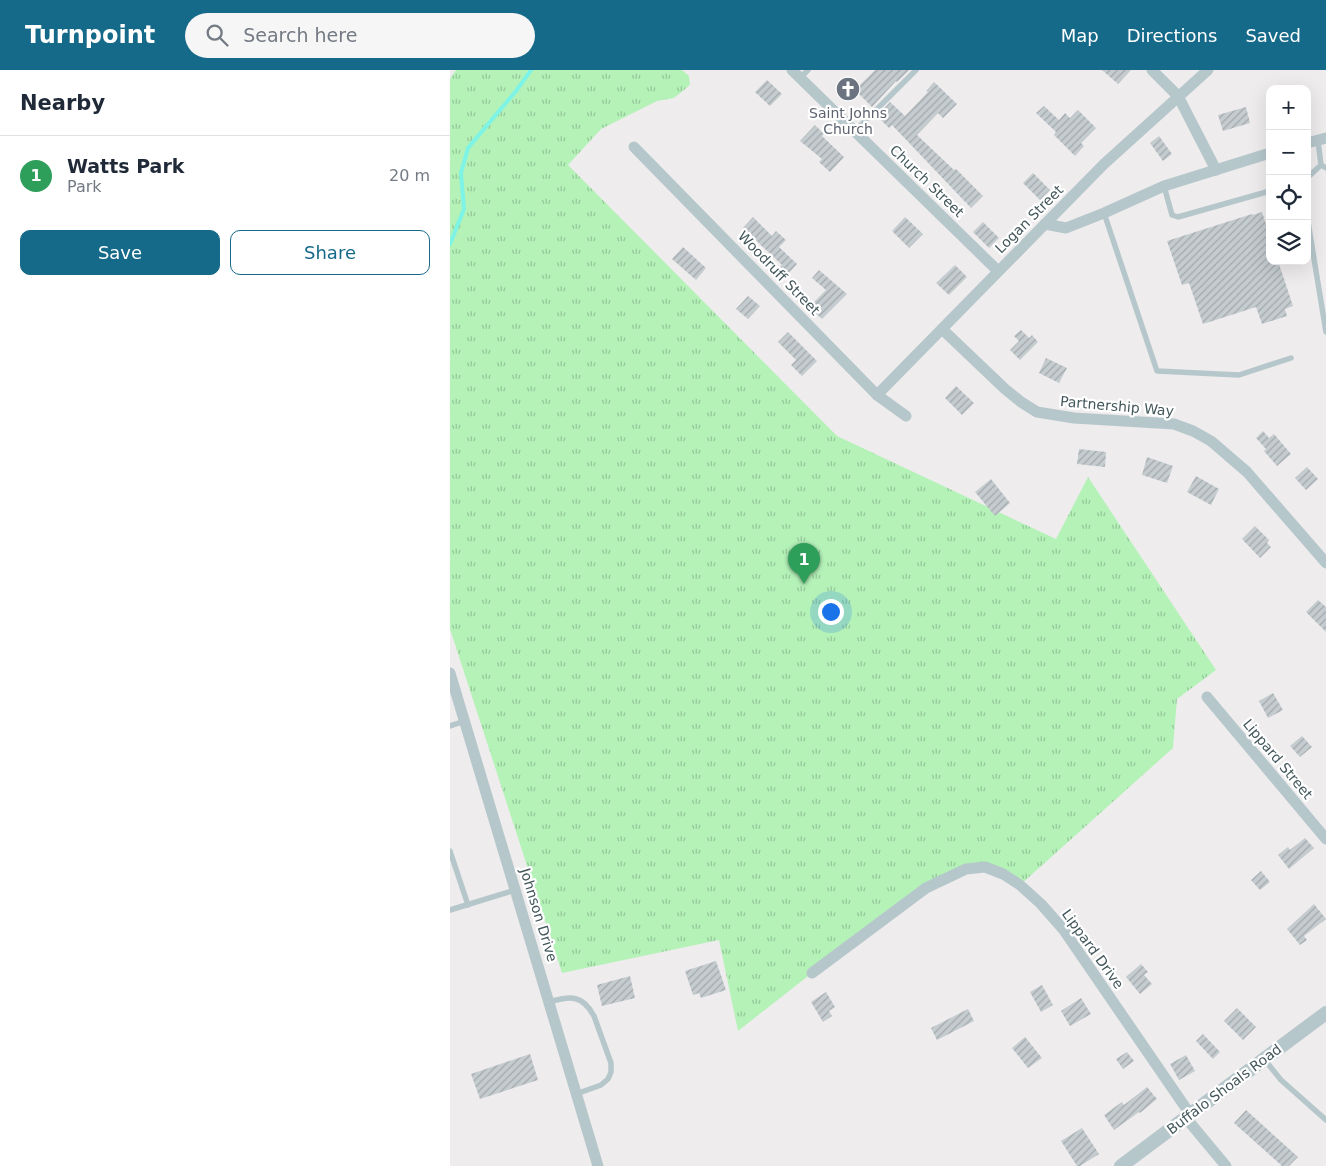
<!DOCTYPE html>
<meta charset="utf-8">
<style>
body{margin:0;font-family:"DejaVu Sans",sans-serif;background:#f6f6f7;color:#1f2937}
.controls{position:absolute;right:15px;top:15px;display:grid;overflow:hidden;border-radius:10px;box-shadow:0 5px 20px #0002}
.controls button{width:45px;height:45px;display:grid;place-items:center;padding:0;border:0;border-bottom:1px solid #e0e1e3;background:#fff;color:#1f2937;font:25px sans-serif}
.you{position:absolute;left:380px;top:541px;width:18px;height:18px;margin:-12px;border:4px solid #fff;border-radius:50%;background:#1a73e8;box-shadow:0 0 0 8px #1a73e833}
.badge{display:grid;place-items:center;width:32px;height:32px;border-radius:50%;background:#156989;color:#fff;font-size:16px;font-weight:700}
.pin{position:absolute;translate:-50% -41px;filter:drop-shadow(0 1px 2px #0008)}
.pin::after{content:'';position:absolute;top:26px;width:18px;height:15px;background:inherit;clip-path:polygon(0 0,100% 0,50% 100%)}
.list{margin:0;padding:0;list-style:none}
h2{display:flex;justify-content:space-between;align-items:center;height:65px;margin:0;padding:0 20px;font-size:21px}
h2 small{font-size:16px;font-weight:400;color:#747a83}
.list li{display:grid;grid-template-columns:32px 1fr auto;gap:15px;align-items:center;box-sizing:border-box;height:80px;padding:0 20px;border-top:1px solid #e0e1e3}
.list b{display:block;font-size:19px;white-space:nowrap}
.list p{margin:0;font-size:16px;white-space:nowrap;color:#747a83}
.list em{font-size:16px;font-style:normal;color:#747a83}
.actions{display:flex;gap:10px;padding:15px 20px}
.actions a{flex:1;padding:11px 0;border:1px solid #156989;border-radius:10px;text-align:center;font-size:18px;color:#156989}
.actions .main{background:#156989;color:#fff}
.icon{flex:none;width:28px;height:28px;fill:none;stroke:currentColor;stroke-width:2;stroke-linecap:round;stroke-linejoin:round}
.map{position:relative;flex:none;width:876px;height:1096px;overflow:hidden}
header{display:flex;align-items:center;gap:30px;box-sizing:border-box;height:70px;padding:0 25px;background:#156989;color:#fff}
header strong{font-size:24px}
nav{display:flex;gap:28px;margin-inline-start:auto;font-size:18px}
.search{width:350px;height:45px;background:#f6f6f7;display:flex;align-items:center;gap:12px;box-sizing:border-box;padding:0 18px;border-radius:28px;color:#747a83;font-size:19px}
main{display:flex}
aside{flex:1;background:#fff}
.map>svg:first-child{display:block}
.park{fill:url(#park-tufts)}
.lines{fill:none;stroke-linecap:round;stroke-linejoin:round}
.stream{stroke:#7df4e6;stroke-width:4}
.building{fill:url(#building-hatch)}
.service{stroke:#b6c7cb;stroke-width:5.5}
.minor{stroke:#b6c7cb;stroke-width:11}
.tertiary{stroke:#b6c7cb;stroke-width:14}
.labels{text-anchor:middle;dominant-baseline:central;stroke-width:4.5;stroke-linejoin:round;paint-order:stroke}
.worship-label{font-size:14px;fill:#5b616d;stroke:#fff}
.street-label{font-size:14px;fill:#43575b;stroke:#fff}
</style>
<header>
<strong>Turnpoint</strong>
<div class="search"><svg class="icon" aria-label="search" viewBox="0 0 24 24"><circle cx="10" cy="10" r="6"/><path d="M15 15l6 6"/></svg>Search here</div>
<nav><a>Map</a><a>Directions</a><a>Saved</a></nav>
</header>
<main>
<aside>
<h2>Nearby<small></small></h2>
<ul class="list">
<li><span class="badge" style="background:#2e9e5b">1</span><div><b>Watts Park</b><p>Park</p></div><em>20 m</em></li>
</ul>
<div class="actions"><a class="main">Save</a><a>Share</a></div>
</aside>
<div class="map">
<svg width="876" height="1096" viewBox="0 0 876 1096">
<defs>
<pattern id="park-tufts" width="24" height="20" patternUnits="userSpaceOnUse" patternTransform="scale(1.25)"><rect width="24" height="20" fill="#b4f2b8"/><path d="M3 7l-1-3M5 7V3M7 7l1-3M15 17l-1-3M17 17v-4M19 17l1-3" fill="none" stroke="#94c799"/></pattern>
<pattern id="building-hatch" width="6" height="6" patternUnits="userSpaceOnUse" patternTransform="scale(1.25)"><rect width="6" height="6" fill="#c5ccd0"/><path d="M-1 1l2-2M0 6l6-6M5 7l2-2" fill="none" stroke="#a2a8ac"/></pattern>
</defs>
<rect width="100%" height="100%" fill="#efeced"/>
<path class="park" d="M6,0H232L239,6L240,15L224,28L207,31L151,59L118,95L387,366L606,469L638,407L766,600L727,629L723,678L570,815L535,797L500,806L362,903L288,961L269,870L112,903L0,559V9Z"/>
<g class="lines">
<path class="stream" d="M0,174L14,139L11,103L18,78L66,21L81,0"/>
</g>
<g class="building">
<path d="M425,0H459L447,12L446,11L422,37L405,20Z"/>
<path d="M652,0H681L668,14Z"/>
<path d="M317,10L332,24L320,36L305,22Z"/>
<path d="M484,12L507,34L493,48L488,43L467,65L504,100L506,99L533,126L521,138L442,55L439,58L430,49L432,47L429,44L440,32L455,46L478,22L476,21Z"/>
<path d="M594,36L609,50L615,43L620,48L628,40L646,58L631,73L634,76L625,86L604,65L606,62L586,43Z"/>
<path d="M796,37L800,53L773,61L768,45Z"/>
<path d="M365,55L374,64L372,66L394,87L380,102L369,92L372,89L350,71Z"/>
<path d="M709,66L722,84L713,91L700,73Z"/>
<path d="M583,103L600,120L590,130L573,113Z"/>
<path d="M812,142L820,166V191H828L843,236L835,239L837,246L812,254L806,237L753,254L739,213L732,215L717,171L802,144L803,145Z"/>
<path d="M303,147L322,166L326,161L336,170L329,177L347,194L336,206L328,198L332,195L293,158Z"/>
<path d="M455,147L473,164L459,178L442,161Z"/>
<path d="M533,152L549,168L539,178L523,162Z"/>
<path d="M233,177L256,198L246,210L222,189Z"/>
<path d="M505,195L517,207L499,225L486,213Z"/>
<path d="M369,200L397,224L372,249L359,237L376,220L362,208Z"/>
<path d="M298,226L310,236L298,249L286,239Z"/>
<path d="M571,260L579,268L582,265L588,272L570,290L560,280L569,271L564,266Z"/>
<path d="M338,262L367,291L352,306L341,295L346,290L328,272Z"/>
<path d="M596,288L617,298L609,313L589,303Z"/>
<path d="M506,316L524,333L512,345L495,328Z"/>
<path d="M813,361L819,368L824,364L841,384L827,396L814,381L816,379L806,368Z"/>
<path d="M629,379L656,382L655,397L627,394Z"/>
<path d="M697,387L723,396L717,413L692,405Z"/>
<path d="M857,397L868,409L856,420L845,408Z"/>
<path d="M746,406L769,419L761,435L737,422Z"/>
<path d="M541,409L560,433L545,446L525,422Z"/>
<path d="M805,456L819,470L817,473L821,477L810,488L792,469Z"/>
<path d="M868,530L876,537V562L856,542Z"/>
<path d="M823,623L833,640L818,648L809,631Z"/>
<path d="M852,666L862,677L850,687L840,676Z"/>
<path d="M855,768L864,778L839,799L828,785L838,777L840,780Z"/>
<path d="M811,801L820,812L810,820L801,810Z"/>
<path d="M864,834L876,849L854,866L857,870L850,875L837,859Z"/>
<path d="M266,891L276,920L251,928L249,923L243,925L235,901Z"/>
<path d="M691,894L698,902L694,905L702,914L690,924L676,907Z"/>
<path d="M180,906L185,928L152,936L147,915Z"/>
<path d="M592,915L603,935L591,942L580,922Z"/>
<path d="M376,922L385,937L379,941L382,946L373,952L361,932Z"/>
<path d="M631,928L641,944L620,956L611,941Z"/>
<path d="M787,938L806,957L793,970L774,951Z"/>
<path d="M518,939L524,951L487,970L481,958Z"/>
<path d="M753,964L770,982L763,989L746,971Z"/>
<path d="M575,967L592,988L578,998L562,978Z"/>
<path d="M677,982L684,991L673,999L666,989Z"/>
<path d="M80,984L88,1010L30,1029L21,1004Z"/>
<path d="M736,985L745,1001L729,1010L720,994Z"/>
<path d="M697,1017L707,1029L690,1043L689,1042L664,1060L654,1045L672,1032L674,1035Z"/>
<path d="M796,1040L848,1087L839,1096H832L784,1053Z"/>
<path d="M632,1058L649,1084L630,1096H627L611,1071Z"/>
</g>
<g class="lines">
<g class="service">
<path d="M350,8L358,0"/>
<path d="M405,61L466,0"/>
<path d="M868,71L871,95L876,98"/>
<path d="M857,108L871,95"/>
<path d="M714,116L722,145L728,147L820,121"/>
<path d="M654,143L707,301L789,305L841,288"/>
<path d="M857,146L876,262"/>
<path d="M0,656L15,651"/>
<path d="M0,781L18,835"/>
<path d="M0,840L65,820"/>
<path d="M99,932C120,926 132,924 144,946L161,993V1002L158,1009L151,1015L126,1024"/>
<path d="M814,989L831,1010L876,1050"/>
</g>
<g class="minor">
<path d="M342,0L548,201"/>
<path d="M702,0L728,26L766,100"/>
<path d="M857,73L876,68"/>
<path d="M184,77L427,325L456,346"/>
<path d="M595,154L616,158L654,143L714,116L820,83"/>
<path d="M492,259L555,319L571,332L587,342L624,348L724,354L743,361L761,371L797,402L876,493"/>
<path d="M427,325L654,94L758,0"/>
<path d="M0,603L148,1096"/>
<path d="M757,627L876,769"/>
<path d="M362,903L476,818L516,799L535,797L553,804L570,815L591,834L613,859L740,1044"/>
<path d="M736,1048L776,1096"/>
</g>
<path class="tertiary" d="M671,1096L876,943"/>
</g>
<defs>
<g id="church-disc" transform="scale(1.25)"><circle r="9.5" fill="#6b7280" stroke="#fff"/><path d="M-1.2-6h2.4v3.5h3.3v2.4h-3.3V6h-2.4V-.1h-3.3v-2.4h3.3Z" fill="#fff"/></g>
</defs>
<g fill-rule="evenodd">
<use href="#church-disc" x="398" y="19"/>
</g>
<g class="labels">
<g class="worship-label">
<text x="398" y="43">Saint Johns<tspan x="398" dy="16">Church</tspan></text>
</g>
<g class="street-label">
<text transform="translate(477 111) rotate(44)">Church Street</text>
<text transform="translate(579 149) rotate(-45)">Logan Street</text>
<text transform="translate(329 203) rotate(46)">Woodruff Street</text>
<text transform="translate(667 336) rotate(5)">Partnership Way</text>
<text transform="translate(828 689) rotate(50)">Lippard Street</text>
<text transform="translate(89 845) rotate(73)">Johnson Drive</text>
<text transform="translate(643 879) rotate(54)">Lippard Drive</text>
<text transform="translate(774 1019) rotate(-37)">Buffalo Shoals Road</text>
</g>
</g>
</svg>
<div class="controls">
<button>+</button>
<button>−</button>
<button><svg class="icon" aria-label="locate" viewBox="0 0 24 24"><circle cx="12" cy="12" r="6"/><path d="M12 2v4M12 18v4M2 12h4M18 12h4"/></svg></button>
<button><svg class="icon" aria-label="layers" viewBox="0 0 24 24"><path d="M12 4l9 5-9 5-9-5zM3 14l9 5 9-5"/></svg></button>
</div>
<div class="you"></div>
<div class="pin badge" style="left:354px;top:514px;background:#2e9e5b">1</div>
</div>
</main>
